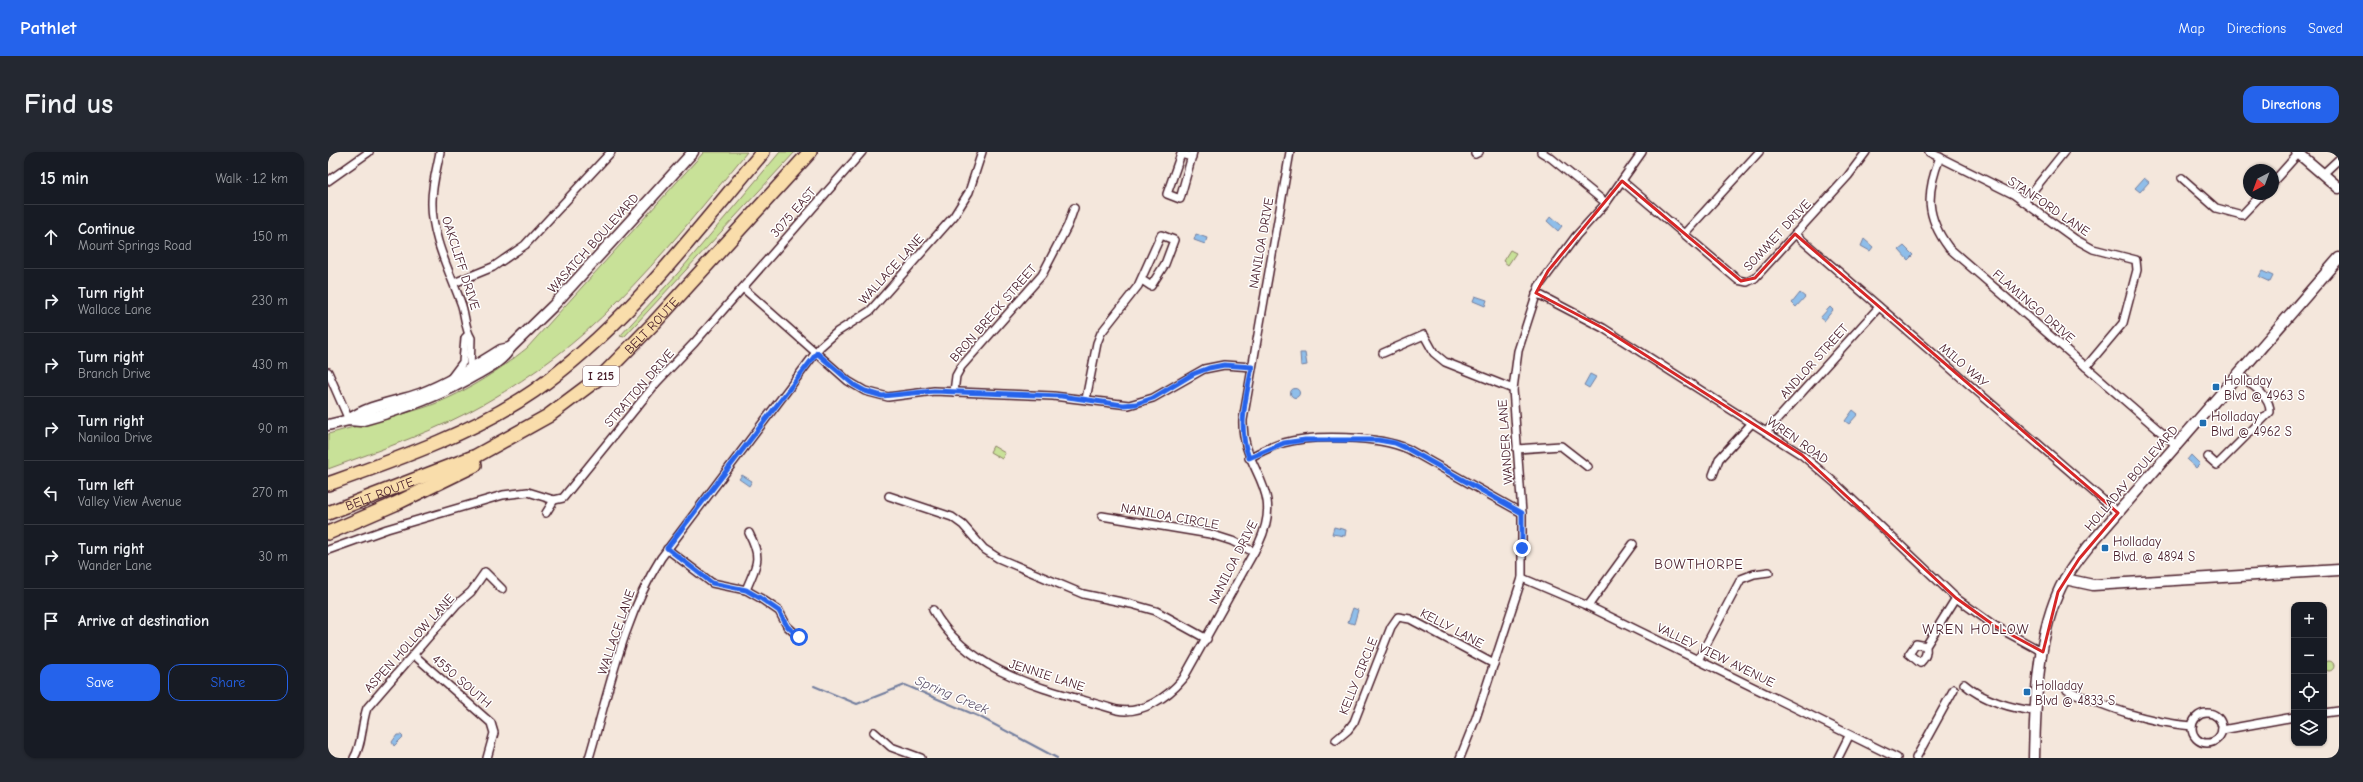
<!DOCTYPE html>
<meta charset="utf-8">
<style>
body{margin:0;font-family:"Comic Neue",sans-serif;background:#242831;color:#f1f3f6}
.controls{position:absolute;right:12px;bottom:12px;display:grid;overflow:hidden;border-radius:8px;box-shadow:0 1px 3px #0004}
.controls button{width:36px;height:36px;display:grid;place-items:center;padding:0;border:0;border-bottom:1px solid #363941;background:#171b24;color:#f1f3f6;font:20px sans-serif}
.compass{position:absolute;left:1915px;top:12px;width:36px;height:36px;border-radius:50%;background:#171b24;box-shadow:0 1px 3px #0004;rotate:221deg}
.stop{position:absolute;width:12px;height:12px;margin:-9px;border:3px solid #2563eb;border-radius:50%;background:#fff}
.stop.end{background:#2563eb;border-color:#fff;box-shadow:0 1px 4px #0008}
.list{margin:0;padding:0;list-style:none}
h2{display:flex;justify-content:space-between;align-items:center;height:52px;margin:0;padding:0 16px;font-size:17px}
h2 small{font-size:13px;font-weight:400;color:#9ea1a6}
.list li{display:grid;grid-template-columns:26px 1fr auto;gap:12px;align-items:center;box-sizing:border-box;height:64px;padding:0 16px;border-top:1px solid #363941}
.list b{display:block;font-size:15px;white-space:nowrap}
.list p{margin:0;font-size:13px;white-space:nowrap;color:#9ea1a6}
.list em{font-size:13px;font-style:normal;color:#9ea1a6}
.actions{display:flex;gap:8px;padding:12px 16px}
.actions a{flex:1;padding:9px 0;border:1px solid #2563eb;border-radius:12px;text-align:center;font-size:14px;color:#2563eb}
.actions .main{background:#2563eb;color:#fff}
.icon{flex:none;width:22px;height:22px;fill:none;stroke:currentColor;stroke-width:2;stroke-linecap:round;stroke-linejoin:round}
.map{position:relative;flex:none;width:2011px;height:606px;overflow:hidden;border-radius:12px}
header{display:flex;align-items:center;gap:24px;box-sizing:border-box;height:56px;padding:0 20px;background:#2563eb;color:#fff}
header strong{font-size:19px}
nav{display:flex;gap:22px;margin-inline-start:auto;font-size:14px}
.intro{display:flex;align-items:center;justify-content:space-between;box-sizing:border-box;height:96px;padding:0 24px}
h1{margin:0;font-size:28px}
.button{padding:10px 18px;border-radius:12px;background:#2563eb;color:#fff;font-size:14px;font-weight:700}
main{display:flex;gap:24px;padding:0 24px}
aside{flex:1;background:#171b24;border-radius:12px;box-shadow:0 1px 3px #0004}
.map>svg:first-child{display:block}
.green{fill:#c8e198;stroke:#898062}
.water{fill:#8fbeea;stroke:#737e9e}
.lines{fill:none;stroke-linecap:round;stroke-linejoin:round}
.stream{stroke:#737e9e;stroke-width:2}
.street-casing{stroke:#4a1f2b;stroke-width:10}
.secondary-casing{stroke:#4a1f2b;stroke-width:13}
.highway-casing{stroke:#4a1f2b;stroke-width:16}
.street{stroke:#fff;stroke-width:7}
.secondary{stroke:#fff;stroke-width:10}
.highway{stroke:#f9ddab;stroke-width:13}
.route{stroke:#2563eb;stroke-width:5}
.marked{fill:none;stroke:#d62828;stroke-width:3;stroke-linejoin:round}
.poi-dot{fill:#1f6fb2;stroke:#fff;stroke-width:1.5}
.labels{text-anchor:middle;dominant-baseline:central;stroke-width:3;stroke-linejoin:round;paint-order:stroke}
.shield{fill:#fff;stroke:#80626b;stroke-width:1}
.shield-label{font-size:12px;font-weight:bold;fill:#4a1f2b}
.street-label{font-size:13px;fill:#4a1f2b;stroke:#fff}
.poi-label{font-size:13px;fill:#4a1f2b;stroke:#fff;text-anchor:start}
.neighbourhood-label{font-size:14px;letter-spacing:1px;fill:#4a1f2b;stroke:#fff}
.water-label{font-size:14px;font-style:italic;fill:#62576e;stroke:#fff}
</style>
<header>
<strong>Pathlet</strong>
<nav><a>Map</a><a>Directions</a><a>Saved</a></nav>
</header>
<div class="intro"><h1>Find us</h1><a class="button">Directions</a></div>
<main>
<aside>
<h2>15 min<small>Walk · 1.2 km</small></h2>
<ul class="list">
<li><svg class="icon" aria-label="ahead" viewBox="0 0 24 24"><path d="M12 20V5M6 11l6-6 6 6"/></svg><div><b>Continue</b><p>Mount Springs Road</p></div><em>150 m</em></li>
<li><svg class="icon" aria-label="right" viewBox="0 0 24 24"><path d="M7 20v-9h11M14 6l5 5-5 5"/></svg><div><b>Turn right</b><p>Wallace Lane</p></div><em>230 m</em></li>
<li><svg class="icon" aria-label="right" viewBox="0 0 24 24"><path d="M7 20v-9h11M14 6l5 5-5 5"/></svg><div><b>Turn right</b><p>Branch Drive</p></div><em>430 m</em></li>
<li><svg class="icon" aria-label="right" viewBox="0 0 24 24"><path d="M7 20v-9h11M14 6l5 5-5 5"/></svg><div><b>Turn right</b><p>Naniloa Drive</p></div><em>90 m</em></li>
<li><svg class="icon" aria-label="left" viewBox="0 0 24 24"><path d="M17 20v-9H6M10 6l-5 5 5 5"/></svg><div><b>Turn left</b><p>Valley View Avenue</p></div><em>270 m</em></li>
<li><svg class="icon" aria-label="right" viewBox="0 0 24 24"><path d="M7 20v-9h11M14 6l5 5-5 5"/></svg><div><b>Turn right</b><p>Wander Lane</p></div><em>30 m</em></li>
<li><svg class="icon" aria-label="arrive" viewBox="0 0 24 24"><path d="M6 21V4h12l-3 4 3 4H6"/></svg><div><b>Arrive at destination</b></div></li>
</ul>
<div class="actions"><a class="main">Save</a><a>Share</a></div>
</aside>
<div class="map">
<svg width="2011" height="606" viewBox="0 0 2011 606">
<rect width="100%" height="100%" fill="#f4e7dc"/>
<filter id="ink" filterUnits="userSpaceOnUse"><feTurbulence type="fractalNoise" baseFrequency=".025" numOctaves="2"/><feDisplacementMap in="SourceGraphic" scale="8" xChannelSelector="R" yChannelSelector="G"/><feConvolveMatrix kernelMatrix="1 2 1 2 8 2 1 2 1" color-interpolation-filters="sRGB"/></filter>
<g filter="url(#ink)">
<g class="green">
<path d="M376,0H419C377,51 335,104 288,151C250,190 206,223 159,250C109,279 54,297 0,317V282C31,273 64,266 95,256C132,244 169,220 199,196Z"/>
<path d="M452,0H467L296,185L292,184L350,121Z"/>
<path d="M1182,98L1188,101L1180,113L1175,109Z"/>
<path d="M665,294L677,301L674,307L662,300Z"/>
<circle cx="2001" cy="514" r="5"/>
</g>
<g class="water">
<path d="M1816,26L1821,30L1812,40L1807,36Z"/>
<path d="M1223,64L1234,74L1230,79L1219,69Z"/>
<path d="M868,82L879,86L877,92L866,88Z"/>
<path d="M1536,87L1545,95L1542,99L1533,94Z"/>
<path d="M1576,94L1585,103L1580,108L1571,98Z"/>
<path d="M1934,119L1945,124L1942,130L1931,125Z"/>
<path d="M1472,141L1477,145L1468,155L1464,151Z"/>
<path d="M1147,144L1159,148L1157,154L1145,149Z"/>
<path d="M1502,155L1505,158L1496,169L1492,166Z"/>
<path d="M972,201H977L979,213L973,214Z"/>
<path d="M1262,222L1268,225L1261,236L1256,233Z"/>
<circle cx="967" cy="241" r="4.5"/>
<path d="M1525,258L1530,262L1521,272L1517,269Z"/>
<path d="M1863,303L1872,312L1868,316L1859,308Z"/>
<path d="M414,323L424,329L421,334L411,327Z"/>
<path d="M1006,375L1018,378L1017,384L1004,382Z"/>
<path d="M1025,456L1030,458L1026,472L1020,470Z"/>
<path d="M69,583H73L75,585L66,594L64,590Z"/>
</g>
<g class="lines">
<path class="stream" d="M486,534L529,552L577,533L652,565L729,606"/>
<g class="street-casing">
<g id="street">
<path d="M112,0C109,16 104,32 104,49C103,84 121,118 133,151C137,161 137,178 143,186L142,220"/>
<path d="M1213,0L1223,6L1278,51"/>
<path d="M1601,0L1685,42L1747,87L1765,97L1808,108L1809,118L1795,171L1758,215"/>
<path d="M1147,2L1151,0"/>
<path d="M864,5L853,2L839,42L852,47L865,0"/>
<path d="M1612,5C1598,41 1597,64 1621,96L1848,293"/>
<path d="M1995,22L2011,7"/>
<path d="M1854,26L1888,56L1914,63L1934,42"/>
<path d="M0,29L41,0"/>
<path d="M1294,29L1410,128L1419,130L1427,126L1520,24L1538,0"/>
<path d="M1945,30L1971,1"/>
<path d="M1696,50L1736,0"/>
<path d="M1356,82L1431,0"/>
<path d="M1467,82L1790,361"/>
<path d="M126,131L165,115L197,93L283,0"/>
<path d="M415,136L520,229L537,239L560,245L606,239L725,244L801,253L825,246L876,217L896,213L924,215"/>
<path d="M1208,141L1275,176L1474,303L1507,331L1628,446L1667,474L1715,500"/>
<path d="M1055,201L1096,183L1106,201L1117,210L1185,237"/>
<path d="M0,220L21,268"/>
<path d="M123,226L135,210L137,186L140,183"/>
<path d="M626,240L628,224L633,215L714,123L740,73L746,56"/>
<path d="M758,247L769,191L773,181L810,134L833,83L846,88L837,112L823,134L814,128"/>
<path d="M1438,280L1551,155"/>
<path d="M1189,297L1233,294L1260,315"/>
<path d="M1880,305L1889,313L1942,260C1943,244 1921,231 1910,222"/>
<path d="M921,306C932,300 943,294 955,291C986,282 1051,284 1080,297L1194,361"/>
<path d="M1385,323L1391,307L1424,271"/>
<path d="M561,344L624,365L635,373L656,397L670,406L755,442L803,452L828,459L879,487"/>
<path d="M218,361L226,348"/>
<path d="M774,364L882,382L904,389L926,400"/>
<path d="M339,397L384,431L418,438L432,446L451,459L459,474L471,485"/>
<path d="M0,398L59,377L175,343L200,340L226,348L235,346L329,230L367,190L534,0"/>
<path d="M1194,426L1260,454L1569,606"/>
<path d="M418,438C428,413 435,408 421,381"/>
<path d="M1260,454L1305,392"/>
<path d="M605,458C642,524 723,538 789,558C813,563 840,545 855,527L931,391C958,334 913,319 915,268L962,0"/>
<path d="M1598,494L1588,492L1581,502L1592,511C1598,505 1599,501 1598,494L1628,446"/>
<path d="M86,503L163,571L166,581L159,606"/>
<path d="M1370,508L1413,427L1426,422L1441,420"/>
<path d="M1636,532C1654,548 1685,557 1708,559"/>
<path d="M1739,538C1781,556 1818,570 1864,574"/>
<path d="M1996,561L2011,559"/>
<circle cx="1879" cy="576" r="15"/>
<path d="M1894,578L1966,565"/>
<path d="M546,580L563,595L593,606"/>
<path d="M1008,588L1020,578L1026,570L1063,475L1070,465L1082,467L1166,512"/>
<path d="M26,606C35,591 33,573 39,556L129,452L143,440L157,420L174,437"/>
<path d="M261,606C281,539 295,466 333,406L492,195L509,180L542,159L626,64L641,40L654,0"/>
<path d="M1132,606L1148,566L1194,426V361L1185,237L1190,199L1211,134L1248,84L1278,51L1314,0"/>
<path d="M1510,606L1521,584"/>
<path d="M1588,606L1626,537"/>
</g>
</g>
<g class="secondary-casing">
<g id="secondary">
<path d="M1969,0L2011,36"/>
<path d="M21,268C40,253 70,250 92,242C121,231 147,214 173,198L182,196"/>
<path d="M0,273L21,268L32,269C73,258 112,244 149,222C161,215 174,209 182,196L225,154L365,0"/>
<path d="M1737,427L1765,433L2011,418"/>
<path d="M1706,606C1707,554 1709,489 1730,441C1737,424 1749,409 1760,395L2011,106"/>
</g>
</g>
<g class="highway-casing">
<g id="highway">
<path d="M0,332C70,307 145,281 206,239C297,175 364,84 435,0"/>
<path id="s1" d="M0,361L148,304L220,264L276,222L326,171L482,0"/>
<path d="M0,381L67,352L147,313"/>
</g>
</g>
<use href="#street" class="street"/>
<use href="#secondary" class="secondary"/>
<use href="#highway" class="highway"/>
</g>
</g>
<g class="lines" filter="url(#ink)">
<path class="route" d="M471,485L459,474L451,459L432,446L418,438L384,431L339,396L489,201L526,233L537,239L554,244L606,239L733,244L795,253L808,252L825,246L865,222L881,216L896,213L924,215C918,246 909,275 921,306L956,291L977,288H1050L1067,291L1080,297L1194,361V396"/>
</g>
<path class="marked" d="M1294,29L1413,129L1427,126L1467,82L1790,361L1751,407L1730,440L1715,500L1667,474L1628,446L1474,303L1275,176L1208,141L1220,119Z"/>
<g class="poi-dot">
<rect x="1884" y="231" width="8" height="8" rx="2"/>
<rect x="1871" y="267" width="8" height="8" rx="2"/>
<rect x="1773" y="392" width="8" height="8" rx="2"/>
<rect x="1695" y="536" width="8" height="8" rx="2"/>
</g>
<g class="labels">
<rect class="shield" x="255" y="214" width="36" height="20" rx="3"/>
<g class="shield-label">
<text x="273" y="224">I 215</text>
</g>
<g class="street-label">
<text transform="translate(1721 54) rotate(34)">STANFORD LANE</text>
<text transform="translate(465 60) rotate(-49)">3075 EAST</text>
<text transform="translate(1449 83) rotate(-47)">SOMMET DRIVE</text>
<text transform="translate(265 91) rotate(-48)">WASATCH BOULEVARD</text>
<text transform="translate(933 91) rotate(-80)">NANILOA DRIVE</text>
<text transform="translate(133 111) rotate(72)">OAKCLIFF DRIVE</text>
<text transform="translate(563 117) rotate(-48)">WALLACE LANE</text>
<text transform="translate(1706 154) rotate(41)">FLAMINGO DRIVE</text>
<text transform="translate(665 161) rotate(-49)">BRON BRECK STREET</text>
<text stroke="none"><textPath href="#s1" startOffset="379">BELT ROUTE</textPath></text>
<text transform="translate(1486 209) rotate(-48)">ANDLOR STREET</text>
<text transform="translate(1636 213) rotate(41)">MILO WAY</text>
<text transform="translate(311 236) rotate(-49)">STRATTON DRIVE</text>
<text transform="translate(1470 288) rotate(35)">WREN ROAD</text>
<text transform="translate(1177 290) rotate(-94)">WANDER LANE</text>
<text transform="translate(1803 326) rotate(-49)">HOLLADAY BOULEVARD</text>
<text stroke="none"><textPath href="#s1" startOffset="55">BELT ROUTE</textPath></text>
<text transform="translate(842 364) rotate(10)">NANILOA CIRCLE</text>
<text transform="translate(905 410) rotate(-63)">NANILOA DRIVE</text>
<text transform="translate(1124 476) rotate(28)">KELLY LANE</text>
<text transform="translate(288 480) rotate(-71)">WALLACE LANE</text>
<text transform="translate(81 491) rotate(-48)">ASPEN HOLLOW LANE</text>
<text transform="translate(1388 503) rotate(26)">VALLEY VIEW AVENUE</text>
<text transform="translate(719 523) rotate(18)">JENNIE LANE</text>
<text transform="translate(1030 524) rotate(-68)">KELLY CIRCLE</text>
<text transform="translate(134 529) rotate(41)">4550 SOUTH</text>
</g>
<g class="poi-label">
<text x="1896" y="228">Holladay<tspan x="1896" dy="15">Blvd @ 4963 S</tspan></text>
<text x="1883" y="264">Holladay<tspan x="1883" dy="15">Blvd @ 4962 S</tspan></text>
<text x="1785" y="389">Holladay<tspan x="1785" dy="15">Blvd. @ 4894 S</tspan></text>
<text x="1707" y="533">Holladay<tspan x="1707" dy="15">Blvd @ 4833 S</tspan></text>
</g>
<g class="neighbourhood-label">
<text x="1371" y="412">BOWTHORPE</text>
<text x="1648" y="477">WREN HOLLOW</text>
</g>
<g class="water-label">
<text transform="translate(624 543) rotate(23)">Spring Creek</text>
</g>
</g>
</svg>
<div class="controls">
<button>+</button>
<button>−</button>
<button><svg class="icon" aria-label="locate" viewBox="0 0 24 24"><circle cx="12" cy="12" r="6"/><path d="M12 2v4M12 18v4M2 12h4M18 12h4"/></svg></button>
<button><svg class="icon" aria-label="layers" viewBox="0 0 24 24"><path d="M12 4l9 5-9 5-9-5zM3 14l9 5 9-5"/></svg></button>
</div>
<svg class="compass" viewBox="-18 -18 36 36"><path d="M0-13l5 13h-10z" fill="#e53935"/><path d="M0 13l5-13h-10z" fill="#9ea1a6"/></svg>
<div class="stop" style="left:471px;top:485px"></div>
<div class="stop end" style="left:1194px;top:396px"></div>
</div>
</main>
